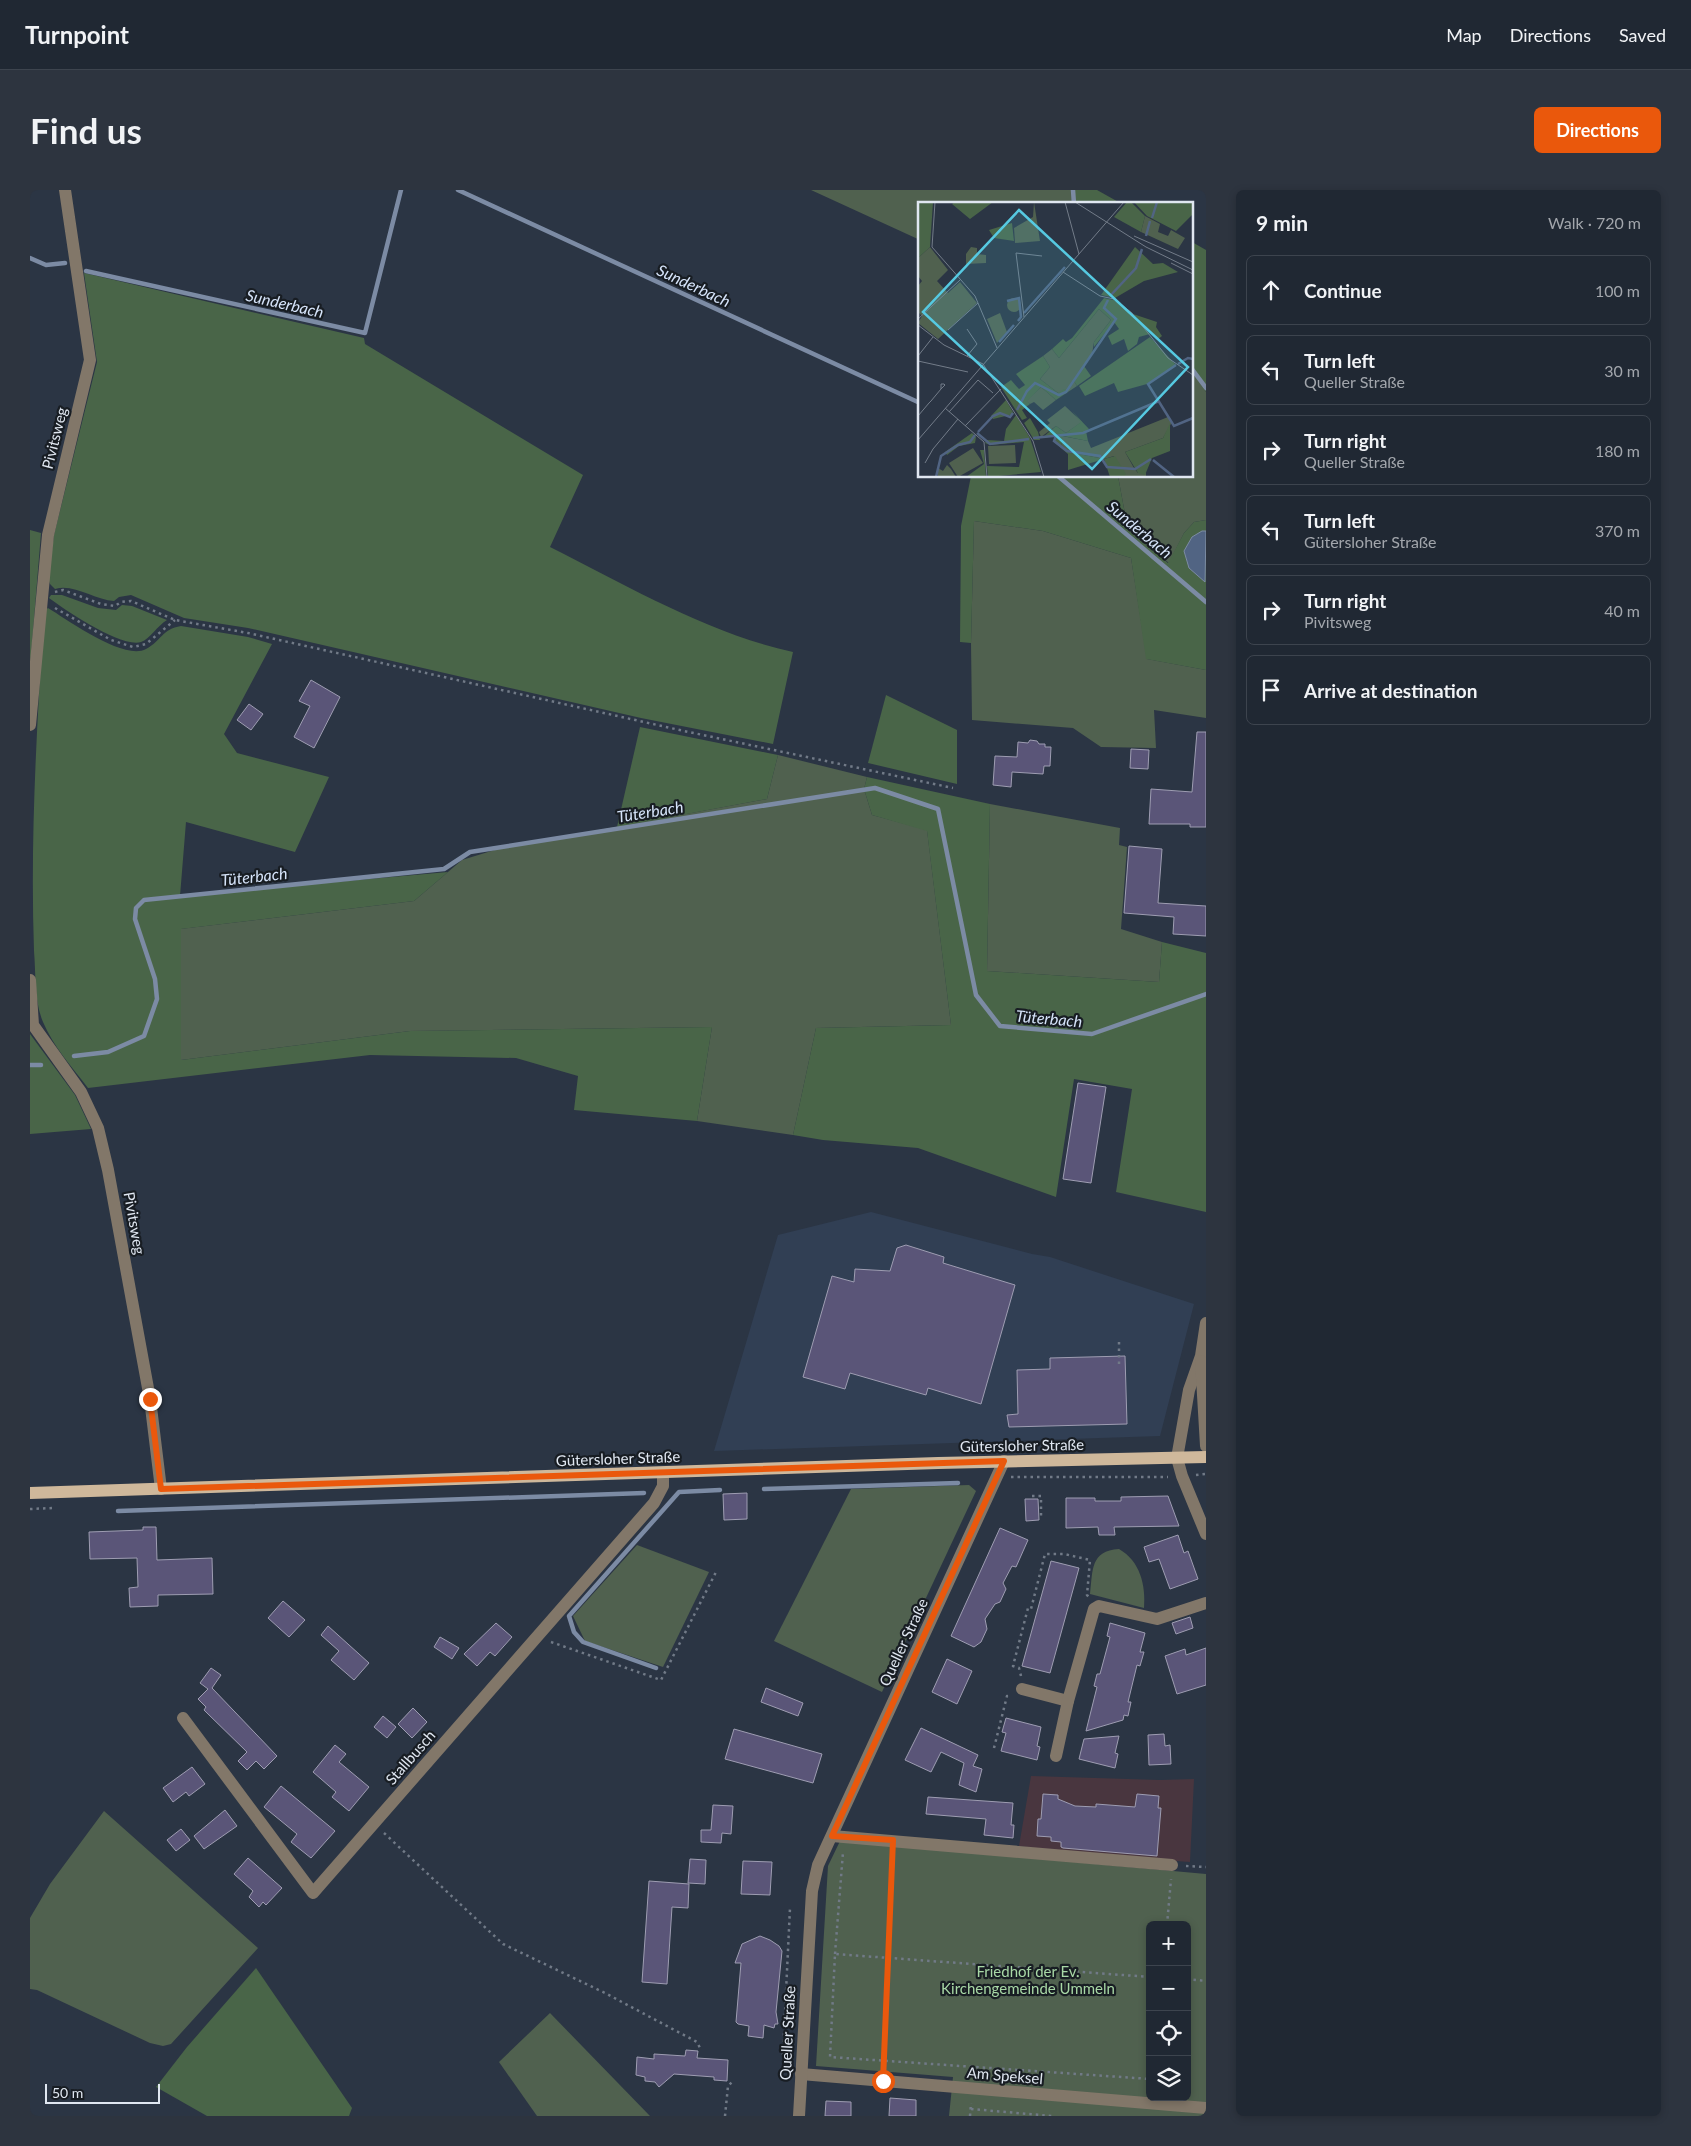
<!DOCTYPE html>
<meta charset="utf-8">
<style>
body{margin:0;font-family:Lato,sans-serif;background:#2d343f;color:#f1f3f6}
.controls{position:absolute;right:15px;bottom:15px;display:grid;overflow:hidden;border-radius:8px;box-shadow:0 2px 8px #0003}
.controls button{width:45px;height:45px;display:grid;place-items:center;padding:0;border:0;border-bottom:1px solid #3d444e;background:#202833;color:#f1f3f6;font:25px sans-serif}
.scale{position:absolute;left:15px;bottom:12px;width:115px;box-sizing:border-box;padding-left:5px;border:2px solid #e0e7f1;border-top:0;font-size:14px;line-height:18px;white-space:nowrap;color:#e0e7f1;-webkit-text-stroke:4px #181d23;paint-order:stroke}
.stop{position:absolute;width:15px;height:15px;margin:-11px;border:4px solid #ea580c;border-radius:50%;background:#fff}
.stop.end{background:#ea580c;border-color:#fff;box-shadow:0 1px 5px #0008}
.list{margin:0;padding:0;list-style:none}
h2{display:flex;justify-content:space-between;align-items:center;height:65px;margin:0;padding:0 20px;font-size:21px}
h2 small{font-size:16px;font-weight:400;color:#a2a6ac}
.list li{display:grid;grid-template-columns:32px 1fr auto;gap:15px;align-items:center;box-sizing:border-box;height:70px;margin:0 10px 10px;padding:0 10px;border:1px solid #3d444e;border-radius:8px}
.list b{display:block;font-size:19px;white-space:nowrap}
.list p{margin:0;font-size:16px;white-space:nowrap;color:#a2a6ac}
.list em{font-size:16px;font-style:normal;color:#a2a6ac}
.icon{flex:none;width:28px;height:28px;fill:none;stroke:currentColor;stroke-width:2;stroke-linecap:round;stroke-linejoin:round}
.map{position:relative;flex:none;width:1176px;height:1926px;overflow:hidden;border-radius:8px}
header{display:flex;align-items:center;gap:30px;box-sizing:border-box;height:70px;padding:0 25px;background:#202833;border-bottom:1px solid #3d444e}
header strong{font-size:24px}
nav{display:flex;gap:28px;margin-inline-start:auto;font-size:18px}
.intro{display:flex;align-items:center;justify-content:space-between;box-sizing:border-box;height:120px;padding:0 30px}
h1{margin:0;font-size:35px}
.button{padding:12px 22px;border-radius:8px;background:#ea580c;color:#fff;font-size:18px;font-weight:700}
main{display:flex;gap:30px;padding:0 30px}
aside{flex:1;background:#202833;border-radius:8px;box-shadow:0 2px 8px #0003}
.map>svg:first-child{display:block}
.built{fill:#313f54}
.education{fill:#49363f}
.green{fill:#50614f;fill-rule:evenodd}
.forest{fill:#496548}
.water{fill:#516483;stroke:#7c8ba4}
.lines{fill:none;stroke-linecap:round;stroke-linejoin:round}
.stream{stroke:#7c8ba4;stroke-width:4.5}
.building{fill:#5a5578;stroke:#9e9db2}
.path{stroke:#717a87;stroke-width:2.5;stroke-dasharray:2.5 4;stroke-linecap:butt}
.minor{stroke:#827769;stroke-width:12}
.major{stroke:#cfb89b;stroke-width:12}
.route{stroke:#ea580c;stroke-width:6}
.labels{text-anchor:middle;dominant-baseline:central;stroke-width:4.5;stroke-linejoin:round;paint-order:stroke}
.street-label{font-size:15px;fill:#e0e7f1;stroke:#181d23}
.park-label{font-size:15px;fill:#a8d8a6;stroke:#181d23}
.water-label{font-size:16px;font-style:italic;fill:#d6e4fa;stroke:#181d23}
.inset-river{fill:none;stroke:#516483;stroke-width:2.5}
.inset-road{fill:none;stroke:#737c89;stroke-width:1}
.view{fill:#56c9e1;fill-opacity:0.15;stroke:#56c9e1;stroke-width:2.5}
.inset-edge{fill:none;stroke:#e0e7f1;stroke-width:2.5}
</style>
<header>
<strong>Turnpoint</strong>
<nav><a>Map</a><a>Directions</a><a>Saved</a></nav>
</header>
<div class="intro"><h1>Find us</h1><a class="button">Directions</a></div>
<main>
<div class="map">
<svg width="1176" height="1926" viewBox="0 0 1176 1926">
<rect width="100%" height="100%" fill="#2b3544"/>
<path class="built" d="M841,1022L1002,1064L1020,1067L1164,1114L1130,1246L684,1261L748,1045Z"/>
<path class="education" d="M1001,1586L1130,1590L1164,1589L1160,1672L1049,1664L989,1656Z"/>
<g class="green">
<path d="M781,0H1043L1044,14H890V50Z"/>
<path d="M1162,180L1176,202V330L1164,332L1154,343L1139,373L1098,340L1088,286H1162Z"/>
<path d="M944,331L1013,341L1101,368L1117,469L1176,480V528L1124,520L1126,558L1071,557L1043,538L942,530L941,453Z"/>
<path d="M748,565L837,587L834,599L842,625L897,640L921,835L786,838L763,945L667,931L682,837L380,841L151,870L150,739L384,711L432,670L471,658L737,609Z"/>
<path d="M960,614L1090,638L1089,655L1097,657L1091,739L1132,752L1129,792L957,781Z"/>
<path d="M939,1295L946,1301L852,1502L744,1451L821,1299Z"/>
<path d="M607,1355L679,1382L633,1477L555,1451L543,1426Z"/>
<path d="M1089,1359C1110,1371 1116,1395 1114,1418L1060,1404C1063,1380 1060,1361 1089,1359Z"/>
<path d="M74,1621L228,1758L141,1854L133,1856L120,1853L7,1800L0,1799V1728L20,1694Z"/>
<path d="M810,1651L1176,1684V1926H919L923,1887L786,1876L798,1676ZM1120,1735H1157V1907H1120Z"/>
<path d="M520,1823L620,1926H507L469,1872Z"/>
</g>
<g class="forest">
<path d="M1043,0H1067L1092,14H1044Z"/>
<path d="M1162,52L1176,60V202L1162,180Z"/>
<path d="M54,83L334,148L335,154L553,285L520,357C598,396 677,443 763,462L743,554L611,528L218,438L154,428L101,405L89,407L84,411C65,410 43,393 25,399L20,394L18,388L24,345L67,172Z"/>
<path d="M941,286H1088L1098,340L1138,373L1154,343L1164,332L1176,330V480L1116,469L1101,368L1013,341L944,331L941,453L930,452L931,336Z"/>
<path d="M0,340L11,343L0,478Z"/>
<path d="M21,405H32L68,418L86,420L92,415L102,416L137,430C128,435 120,449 111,452C91,458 35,420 19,408Z"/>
<path d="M18,418C38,430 94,471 116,459C131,451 132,439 151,436L218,447L242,454L194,544L207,563L299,587L265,662L156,632L150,706L418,682L384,711L151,739V870L380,841L682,837L667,931L544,920L548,886L486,868L340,865L58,898C42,877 23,856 13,832C4,811 6,784 4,761C0,647 7,534 14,421Z"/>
<path d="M856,505L927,540V594L838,573Z"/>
<path d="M610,537L748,565L737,609L587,637Z"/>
<path d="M837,587L960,614L957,781L1129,792L1132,752L1176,763V1022L1086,1002L1102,899L1044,889L1026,1007L888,958L793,950L763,945L786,838L921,835L897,641L842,625L834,599Z"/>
<path d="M0,844L45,905L61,939L0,944Z"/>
<path d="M226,1778L322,1918L319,1926H177L126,1897L157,1857Z"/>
</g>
<path class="water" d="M1172,341H1176L1175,392L1159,378L1154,361L1162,347Z"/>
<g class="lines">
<g class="stream">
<path d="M428,0L890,213"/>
<path d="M1043,0L1044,14"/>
<path d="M0,68L16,75L35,73"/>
<path d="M56,81L335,143L371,0"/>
<path d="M1162,179L1176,198"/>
<path d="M1028,286L1176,412"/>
<path d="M44,866L78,862L114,846L127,809L125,789L105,729L106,718L114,710L414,679L440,662L845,598L908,619L946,805L970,836L1062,844L1176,804"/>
<path d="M0,875H11"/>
<path d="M734,1299L928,1293"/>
<path d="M88,1321L614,1303"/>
<path d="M626,1478L553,1452L544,1442L539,1426L649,1302L690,1300"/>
</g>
</g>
<g class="building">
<path d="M281,490L310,507L284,558L264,547L280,516L269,511Z"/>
<path d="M219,514L233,524L221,540L207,530Z"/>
<path d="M1167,542H1176V637H1160V634H1119L1121,599L1162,602Z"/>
<path d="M1000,550L1007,551L1009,554H1015V557H1021L1020,576H1014L1013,584L982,582L981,597L963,595L965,566L987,567L988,552L998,553Z"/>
<path d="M1101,559L1119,560L1118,579L1100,578Z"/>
<path d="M1099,656L1132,659L1128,713L1176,716V746L1143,744L1144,727L1094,723Z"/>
<path d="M1048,893L1076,897L1061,993L1033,989Z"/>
<path d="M876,1055L914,1067L913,1073L985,1095L951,1214L898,1198L896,1205L820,1183L815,1199L773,1187L802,1086L824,1092L825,1079L860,1081L867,1058Z"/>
<path d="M1095,1166L1097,1234L979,1237L977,1225L988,1224L987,1180L1020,1179V1168Z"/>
<path d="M717,1303V1329L694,1330L693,1304Z"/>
<path d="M1138,1306L1149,1336L1084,1337L1085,1345H1069L1068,1337L1036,1338V1308H1065V1311H1091V1307Z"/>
<path d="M995,1309H1008L1009,1330L996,1331Z"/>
<path d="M113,1337H126L127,1370L182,1368L183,1404L128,1405V1416L100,1417L99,1398L108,1397L107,1368L60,1369L59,1342L113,1340Z"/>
<path d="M970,1338L998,1350L986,1377L982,1376L973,1393L976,1399L970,1412L965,1414L955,1429L957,1439L951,1452L944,1457L921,1446Z"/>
<path d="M1148,1345L1154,1363L1158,1361L1168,1389L1140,1399L1129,1369L1119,1372L1114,1357Z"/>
<path d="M1021,1371L1049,1378L1020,1483L992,1476Z"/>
<path d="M253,1411L275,1430L259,1447L238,1428Z"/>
<path d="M1160,1427L1163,1438L1146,1444L1142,1433Z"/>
<path d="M466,1433L482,1447L465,1466L460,1462L447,1476L434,1464Z"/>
<path d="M1080,1433L1115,1443L1110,1462H1114L1110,1476L1107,1475L1098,1512H1101L1098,1526L1094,1525L1093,1530L1056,1541L1067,1497L1064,1496L1067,1484H1070L1080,1447L1077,1446Z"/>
<path d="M298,1436L339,1473L324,1490L301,1470L309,1461L291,1445Z"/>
<path d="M410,1447L429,1458L422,1469L404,1457Z"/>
<path d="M1176,1458V1495L1147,1504L1135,1466L1155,1459L1156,1465Z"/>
<path d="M917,1469L942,1481L927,1514L902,1502Z"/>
<path d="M181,1478L191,1485L182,1498L247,1566L234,1579L226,1571L217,1580L208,1571L217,1562L176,1522L174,1520L176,1517L168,1509L178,1499L170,1493Z"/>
<path d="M736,1498L773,1513L768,1526L731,1512Z"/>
<path d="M383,1518L397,1532L382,1548L368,1534Z"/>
<path d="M353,1526L366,1537L357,1548L344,1537Z"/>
<path d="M976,1528L1011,1537L1007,1556L1010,1557L1007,1570L971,1561L976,1543L972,1542Z"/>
<path d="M891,1538L948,1565L943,1576L952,1579L946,1602L929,1595L934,1573L911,1562L901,1582L875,1570Z"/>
<path d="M704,1539L792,1564L783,1593L695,1569Z"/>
<path d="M1134,1544L1135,1556L1140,1555L1141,1574L1119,1575L1118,1545Z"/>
<path d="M1089,1546L1085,1563L1088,1564L1085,1578L1049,1569L1054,1549Z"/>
<path d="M305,1555L316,1564L309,1572L339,1597L319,1621L302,1607L306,1602L283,1582Z"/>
<path d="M162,1577L175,1594L159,1606L156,1602L143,1612L133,1598Z"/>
<path d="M251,1596L305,1641L281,1668L261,1652L267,1644L234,1617Z"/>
<path d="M1013,1604L1028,1605V1609L1045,1616L1066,1617V1614L1105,1617L1107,1604L1129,1606L1128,1618H1131L1127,1666L1033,1658L1031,1657V1652L1021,1651V1647L1007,1646L1008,1629H1011Z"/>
<path d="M898,1607L983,1613L981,1635H984L983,1648L954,1645L956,1629L896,1624Z"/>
<path d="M683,1615L703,1616L701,1644L692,1643L691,1653L671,1652V1640H681Z"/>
<path d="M195,1620L207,1636L174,1659L164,1646Z"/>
<path d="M151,1639L160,1650L146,1661L137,1650Z"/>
<path d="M218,1668L252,1698L236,1715L233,1712L229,1717L219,1707L223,1701L204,1684Z"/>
<path d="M660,1669L676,1670L675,1694L658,1693Z"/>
<path d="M713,1671L742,1672L740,1705L711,1704Z"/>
<path d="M619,1691L659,1694L658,1718L642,1717L637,1794L612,1792Z"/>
<path d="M730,1746L740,1750L749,1756L752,1761L746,1822L748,1834H745L744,1838L734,1835L733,1848L718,1846L719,1836L708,1834L706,1832L711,1773H705L712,1754Z"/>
<path d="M656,1860L668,1861L667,1868L698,1870L697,1891L684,1890V1887L644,1884L629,1897L625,1892L615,1891V1887L606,1885L607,1867L624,1869V1864L655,1866Z"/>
<path d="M860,1908L886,1910V1926H859Z"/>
<path d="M796,1911L821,1912V1926H795Z"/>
</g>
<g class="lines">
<g class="path">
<path d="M25,402L33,400L71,414L85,416L91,412L101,411L145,430L218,443L654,541L923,598"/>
<path d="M25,418L81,450L103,457L116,454L145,430"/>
<path d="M1089,1152V1174"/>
<path d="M1166,1285L1176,1284"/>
<path d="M981,1287H1138"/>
<path d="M1002,1306H1011V1327"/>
<path d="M0,1319L23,1318"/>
<path d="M521,1452L631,1490L686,1382"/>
<path d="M991,1486L989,1478L983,1476L998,1418L1001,1419L1015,1364H1034L1060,1370L1057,1405L1059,1407"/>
<path d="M964,1558L977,1506L981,1507"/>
<path d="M354,1643L473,1754L575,1803L667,1852L670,1858"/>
<path d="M1156,1676L1176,1677"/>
<path d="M1137,1735L1141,1689"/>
<path d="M805,1764L813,1662"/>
<path d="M1120,1787L805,1764L800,1867L1120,1889"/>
<path d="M1157,1789L1176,1791"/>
<path d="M753,1865L760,1718"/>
<path d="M854,1878L863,1664"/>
<path d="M941,1919L1022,1926"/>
<path d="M695,1926L698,1896L704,1890"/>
<path d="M940,1926L941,1913"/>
</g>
<g class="minor">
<path d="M0,535L18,345L60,170L35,0"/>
<path d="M0,790L3,835L51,902L68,938L78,980L120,1209L131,1299"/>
<path d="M1176,1133L1171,1166L1159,1200L1147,1268L1152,1286L1176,1344"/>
<path d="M1171,1171L1176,1256"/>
<path d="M992,1499L1038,1511"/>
<path d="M153,1528L283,1703L624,1313L633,1296V1283"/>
<path d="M1026,1566L1038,1511L1064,1419L1069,1416L1127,1429L1176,1413"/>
<path d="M802,1646L1142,1675"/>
<path d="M771,1884L1176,1918"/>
<path d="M769,1926L782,1701L788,1675L974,1271"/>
</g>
<path class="major" d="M0,1303L908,1273L1176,1267"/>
</g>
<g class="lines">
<path class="route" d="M120,1209L131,1299L974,1271L802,1646L863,1650L853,1891"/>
</g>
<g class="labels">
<g class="street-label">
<text transform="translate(24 248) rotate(-76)">Pivitsweg</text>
<text transform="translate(105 1033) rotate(80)">Pivitsweg</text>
<text transform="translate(992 1255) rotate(-1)">Gütersloher Straße</text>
<text transform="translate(588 1268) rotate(-2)">Gütersloher Straße</text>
<text transform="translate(873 1452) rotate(-65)">Queller Straße</text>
<text transform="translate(380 1567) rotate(-49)">Stallbusch</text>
<text transform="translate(757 1843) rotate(-87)">Queller Straße</text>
<text transform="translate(975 1885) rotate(5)">Am Speksel</text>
</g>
<g class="park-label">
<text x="998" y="1781">Friedhof der Ev.<tspan x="998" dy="17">Kirchengemeinde Ummeln</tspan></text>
</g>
<g class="water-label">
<text transform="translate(664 95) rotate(25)">Sunderbach</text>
<text transform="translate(255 113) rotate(13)">Sunderbach</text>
<text transform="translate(1110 339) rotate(40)">Sunderbach</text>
<text transform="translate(620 621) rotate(-9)">Tüterbach</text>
<text transform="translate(224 686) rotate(-6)">Tüterbach</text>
<text transform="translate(1019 828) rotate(5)">Tüterbach</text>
</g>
</g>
<g transform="translate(888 12)">
<rect width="275" height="275" fill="#2b3544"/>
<path d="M116,0L122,39L97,41L96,26L115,15ZM227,14L242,22L240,30L250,34L253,28L267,36L260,47L223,30ZM12,45L30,68L19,79L30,91L42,80L59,101L20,137L0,121L4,114L0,110V84L4,79L0,74V56ZM53,45L59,46V52L68,53V61L48,62V52ZM89 103a7 7 0 1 1 14 0a7 7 0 1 1-14 0ZM181,107L193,118L176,140L174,152L156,179L159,184L150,190L140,191L122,177L132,165L125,154L134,147L141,156ZM82,111L89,130L79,141L69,117ZM123,185L138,198L125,208L116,200L112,202L108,199ZM147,204L164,220L148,231L138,224L123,235L121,230L132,221L129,218ZM250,215L254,220L245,236L207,250L216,266L220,271H228V275H205L196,254L186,257L151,250L143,245L144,234L170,239L173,246ZM97,243L98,261L71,262L70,244ZM55,246L65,261L40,275L31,261ZM29,263L33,267L38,275H20V266L25,269Z" fill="#50614f"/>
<path d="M0,0H15L12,45L0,56ZM37,0H75L52,17L34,2ZM209,0H213L227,14L223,30L196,15ZM216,0H275V12L258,29L229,14ZM94,21L96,39L76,36L71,28ZM217,45L235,62L245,61L260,70L226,79L197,96L183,93ZM186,96L196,98L211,109L232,132L221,135L219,142L210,149L206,137L194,143L190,134L201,127L196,120L176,145V140L193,118L181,107L141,156L134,147L145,137L148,140L154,136ZM215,112L239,120L238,125L244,134L239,138ZM232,135L258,163L229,182L200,190L196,181L167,194L161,184ZM125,154L132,165L122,177L140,191L146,187L150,190L138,198L123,185L109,199L112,202L104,208L109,216L104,218L83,185L93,178L101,187L107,183L98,172ZM166,164L173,174L159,184L156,179ZM88,198L96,212L75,217L73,214ZM154,209L171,227L168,229L170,239L145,234L143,245L151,250L186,257L197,254L208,272L205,275H192L186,257L150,268V252L136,240L138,234L124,236L138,224L148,231L163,220ZM98,213L112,236L123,270L70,275L69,264L101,265L106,240L72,243L67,241L69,238L86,239L88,227ZM112,216L120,230L122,238H116L106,221ZM252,221V249L234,256L227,273L220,271L207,250L245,236ZM54,231L58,235L57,241L41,244L29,253L27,250ZM62,248H66L68,275H48L66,262Z" fill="#496548"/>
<path class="inset-river" d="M234,16L239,0M228,34L232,19M192,94L218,66L224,47M89,99L101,96L103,115L100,119M106,111L147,65M81,140L96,123M260,162L270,156L275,157M258,163L230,182L256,224L275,216M99,208L109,189L117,181L141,193L148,190L198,117L186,106L190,98M60,230L75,214L82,211L92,215L95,211M59,231L72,242L111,237M138,234L136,239L149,249L182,254L189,265L217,267L233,257M115,236L165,231L241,199M235,258L256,275M18,275L23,254L40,243L52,240L57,233"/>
<path class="inset-road" d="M17,0L14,45L57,94L79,146M147,0L161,52M157,0L228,45L275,68M216,34L275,60M253,61L275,72M145,70L182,94L196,97L214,111L250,156L275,173M106,115L98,51L124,54M0,117L42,78M0,123L26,143L65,162L115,239L126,275M49,127L59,142L49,154M30,128L60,101M0,154L15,135M0,159L50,170M27,206L66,240L69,275M31,210L60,178L75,191M0,214L11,201L13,199L23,187L27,183L26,182H23V187M47,224L83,187M0,238L206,0M7,261L15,247L40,217"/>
<path class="view" d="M101,8L270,165L174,267L5,110Z"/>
<rect width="275" height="275" class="inset-edge"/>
</g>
</svg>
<div class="controls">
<button>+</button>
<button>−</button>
<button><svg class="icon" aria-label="locate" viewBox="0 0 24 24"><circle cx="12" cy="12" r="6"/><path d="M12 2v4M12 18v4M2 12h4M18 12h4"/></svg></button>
<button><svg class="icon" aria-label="layers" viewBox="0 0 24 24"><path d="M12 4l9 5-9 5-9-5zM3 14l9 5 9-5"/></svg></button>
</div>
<div class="scale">50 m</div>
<div class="stop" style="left:853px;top:1891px"></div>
<div class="stop end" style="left:120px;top:1209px"></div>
</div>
<aside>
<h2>9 min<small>Walk · 720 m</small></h2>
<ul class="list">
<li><svg class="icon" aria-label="ahead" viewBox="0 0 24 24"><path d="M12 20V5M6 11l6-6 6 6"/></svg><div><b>Continue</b></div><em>100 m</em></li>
<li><svg class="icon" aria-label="left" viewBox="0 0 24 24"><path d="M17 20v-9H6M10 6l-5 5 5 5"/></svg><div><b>Turn left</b><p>Queller Straße</p></div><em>30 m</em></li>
<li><svg class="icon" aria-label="right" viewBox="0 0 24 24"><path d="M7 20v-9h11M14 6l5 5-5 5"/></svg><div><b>Turn right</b><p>Queller Straße</p></div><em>180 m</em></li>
<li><svg class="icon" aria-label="left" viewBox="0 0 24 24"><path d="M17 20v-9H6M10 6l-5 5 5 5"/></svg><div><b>Turn left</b><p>Gütersloher Straße</p></div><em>370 m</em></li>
<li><svg class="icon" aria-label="right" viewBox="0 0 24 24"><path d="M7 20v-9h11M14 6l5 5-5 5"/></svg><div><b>Turn right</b><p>Pivitsweg</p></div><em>40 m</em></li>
<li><svg class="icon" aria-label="arrive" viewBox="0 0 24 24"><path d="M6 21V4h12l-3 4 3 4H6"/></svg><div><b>Arrive at destination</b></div></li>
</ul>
</aside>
</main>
